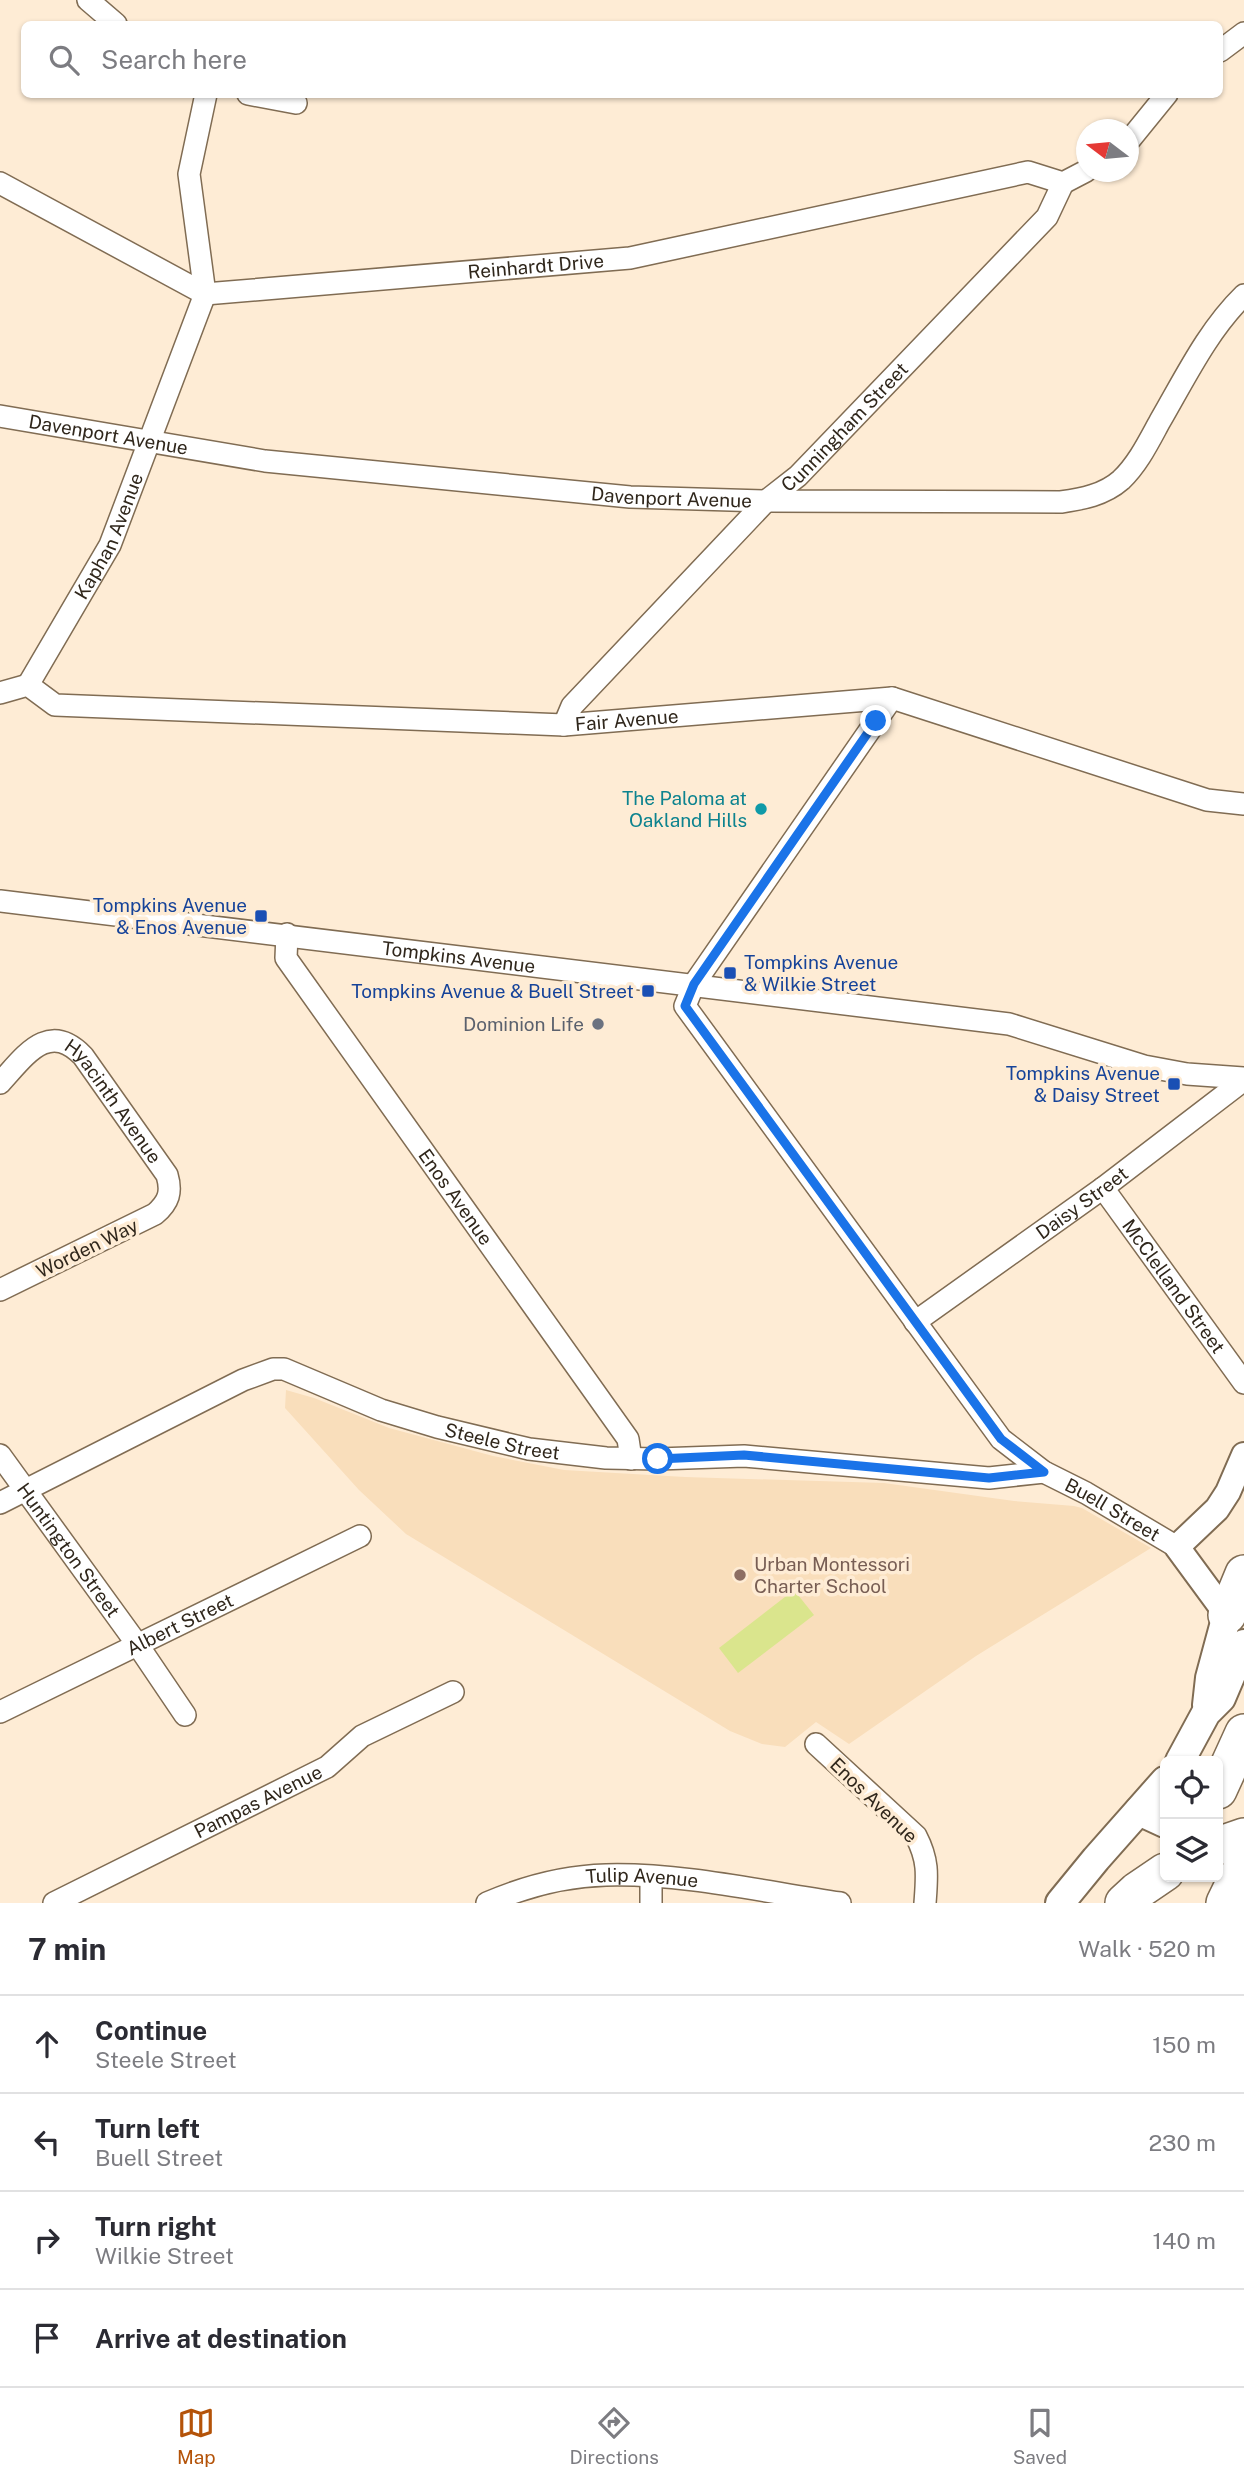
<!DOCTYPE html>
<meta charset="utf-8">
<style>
body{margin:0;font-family:"Public Sans",sans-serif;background:#f7f7f7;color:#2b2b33}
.controls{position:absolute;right:21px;bottom:21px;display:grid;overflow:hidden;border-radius:10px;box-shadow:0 2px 5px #0004}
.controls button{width:63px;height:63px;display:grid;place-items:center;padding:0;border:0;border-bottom:2px solid #e1e1e2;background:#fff;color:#2b2b33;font:35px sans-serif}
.compass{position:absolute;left:1076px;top:119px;width:63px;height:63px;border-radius:50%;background:#fff;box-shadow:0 2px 5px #0004;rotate:286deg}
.stop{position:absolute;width:21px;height:21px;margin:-16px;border:5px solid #1a73e8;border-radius:50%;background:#fff}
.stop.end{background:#1a73e8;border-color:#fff;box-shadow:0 2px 7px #0008}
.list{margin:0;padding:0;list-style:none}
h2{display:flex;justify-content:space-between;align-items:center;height:91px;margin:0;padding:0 28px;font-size:30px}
h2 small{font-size:23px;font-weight:400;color:#7c7c81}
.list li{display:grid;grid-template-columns:46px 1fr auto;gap:21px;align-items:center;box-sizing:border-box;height:98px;padding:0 28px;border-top:2px solid #e1e1e2}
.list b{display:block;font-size:26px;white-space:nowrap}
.list p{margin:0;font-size:23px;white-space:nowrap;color:#7c7c81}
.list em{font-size:23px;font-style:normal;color:#7c7c81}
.icon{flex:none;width:38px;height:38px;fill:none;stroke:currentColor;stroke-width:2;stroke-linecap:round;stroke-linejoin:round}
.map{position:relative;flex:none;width:1244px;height:1903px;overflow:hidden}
.search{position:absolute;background:#fff;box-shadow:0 2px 5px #0004;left:21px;right:21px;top:21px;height:77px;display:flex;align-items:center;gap:18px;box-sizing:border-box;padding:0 24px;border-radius:10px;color:#7c7c81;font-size:26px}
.sheet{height:483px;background:#fff}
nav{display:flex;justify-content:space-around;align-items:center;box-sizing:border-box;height:98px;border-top:2px solid #e1e1e2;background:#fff;font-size:19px;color:#7c7c81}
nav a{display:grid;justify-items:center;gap:4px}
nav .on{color:#b45309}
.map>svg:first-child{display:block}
.built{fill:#f9debb}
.garden{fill:#dae58d}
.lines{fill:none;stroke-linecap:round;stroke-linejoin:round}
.minor-casing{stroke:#806c53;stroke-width:24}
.tertiary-casing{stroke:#806c53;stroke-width:28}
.secondary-casing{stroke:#806c53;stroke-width:32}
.motorway-casing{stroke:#806c53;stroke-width:40}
.minor{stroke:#fff;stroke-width:21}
.tertiary{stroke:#fff;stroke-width:24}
.secondary{stroke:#fff;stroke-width:28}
.motorway{stroke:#fff;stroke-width:37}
.route{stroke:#1a73e8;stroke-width:9}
.culture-dot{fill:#0f9aa8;stroke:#feecd5;stroke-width:2.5}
.transit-dot{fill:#1a4fb4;stroke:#feecd5;stroke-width:2.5}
.worship-dot{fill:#6b7280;stroke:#feecd5;stroke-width:2.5}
.education-dot{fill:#8d6e63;stroke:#feecd5;stroke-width:2.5}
.labels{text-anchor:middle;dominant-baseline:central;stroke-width:7;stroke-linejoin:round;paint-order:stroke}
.street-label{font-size:19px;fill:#30271c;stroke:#feecd5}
.culture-label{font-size:19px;fill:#0d838f;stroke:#feecd5;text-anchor:end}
.transit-label{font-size:19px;fill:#164399;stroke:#feecd5;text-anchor:end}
.worship-label{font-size:19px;fill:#5b616d;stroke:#feecd5;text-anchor:end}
.education-label{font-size:19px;fill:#785e54;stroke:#feecd5;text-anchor:start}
</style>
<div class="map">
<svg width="1244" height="1903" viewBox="0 0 1244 1903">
<rect width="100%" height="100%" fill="#feecd5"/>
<path class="built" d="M286,1390L314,1398L389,1428L493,1456L564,1470L685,1477L884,1483L1014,1501L1074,1506L1082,1508L1151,1548L976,1656L849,1744L816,1722L785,1747L762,1744L730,1731L406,1534L359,1490L285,1408Z"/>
<path class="garden" d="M794,1590L814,1615L738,1673L719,1648Z"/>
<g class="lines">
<g class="minor-casing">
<g id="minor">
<path d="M88,0L116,24"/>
<path d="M1220,51L1244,33"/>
<path d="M248,94L296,103"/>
<path d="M1128,142L1167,94"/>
<path id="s1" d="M0,183L205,294L630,258L1028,172L1063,183L1086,171"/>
<path id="s2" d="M0,416L265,461L630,497L766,501L1061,502C1082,499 1104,495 1121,480C1138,464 1149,441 1160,421C1185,378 1208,330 1244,295"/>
<path id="s3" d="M28,685L110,545L205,294L189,174L206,94"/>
<path id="s4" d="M0,693L28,685L55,705L564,725L892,698L1207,800L1244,804"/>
<path id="s5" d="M892,698L694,984L685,1006L1001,1439L1044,1472L1086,1493L1177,1547"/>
<path id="s6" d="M564,725L572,706L766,501L798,476L1047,217L1063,183"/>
<path id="s7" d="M0,901L1009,1024L1144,1066L1187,1074L1244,1078"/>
<path id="s8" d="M287,934L286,958L628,1439L631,1459"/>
<path id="s9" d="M0,1083C25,1056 48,1020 83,1056L167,1175C172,1192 169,1202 155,1214L0,1290"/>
<path id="s10" d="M1103,1188L1244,1383"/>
<path id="s11" d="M915,1322L1103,1188L1244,1080"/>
<path id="s12" d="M0,1455L137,1644L185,1715"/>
<path id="s13" d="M0,1503L243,1380L273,1369H284L381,1410L437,1427L529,1449L606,1458L658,1459L744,1456L989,1478L1044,1472"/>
<path id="s14" d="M0,1712L360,1536"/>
<path d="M816,1744L916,1836C929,1861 927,1876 925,1903"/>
<path d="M651,1877V1903"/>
<path id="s15" d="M54,1903L327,1767L362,1736L453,1692"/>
<path id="s16" d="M487,1903C524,1887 566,1876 606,1875C683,1873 764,1892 840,1903"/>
</g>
</g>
<g class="tertiary-casing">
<path id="tertiary" d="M1227,1615L1177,1547L1217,1509L1228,1492L1244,1455"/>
</g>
<g class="secondary-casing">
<g id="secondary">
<path d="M1207,1705L1210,1678L1227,1615"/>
<path d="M1180,1761L1206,1713L1221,1698L1244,1644"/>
<path d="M1139,1811L1165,1823"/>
<path d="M1060,1903L1096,1859L1165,1781"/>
</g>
</g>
<g class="motorway-casing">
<g id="motorway">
<path d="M1227,1615L1244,1574"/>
<path d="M1218,1790L1244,1733"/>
<path d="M1218,1846L1244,1837"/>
<path d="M1124,1903L1137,1891L1165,1872"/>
<path d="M1225,1903L1244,1864"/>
</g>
</g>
<use href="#minor" class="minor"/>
<use href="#tertiary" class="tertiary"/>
<use href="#secondary" class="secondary"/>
<use href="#motorway" class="motorway"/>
</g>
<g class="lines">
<path class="route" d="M658,1459L744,1455L989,1478L1044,1472L1001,1439L685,1006L694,984L876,721"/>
</g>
<circle class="culture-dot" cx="761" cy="809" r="7"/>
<g class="transit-dot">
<rect x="254" y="909" width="14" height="14" rx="3.5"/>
<rect x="723" y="966" width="14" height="14" rx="3.5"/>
<rect x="641" y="984" width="14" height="14" rx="3.5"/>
<rect x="1167" y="1077" width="14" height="14" rx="3.5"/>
</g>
<circle class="worship-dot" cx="598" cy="1024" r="7"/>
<circle class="education-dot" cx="740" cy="1575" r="7"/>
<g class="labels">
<g class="street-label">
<text stroke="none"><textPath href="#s1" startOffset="565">Reinhardt Drive</textPath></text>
<text stroke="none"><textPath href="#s6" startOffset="411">Cunningham Street</textPath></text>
<text stroke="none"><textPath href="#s2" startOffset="110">Davenport Avenue</textPath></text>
<text stroke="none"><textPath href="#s2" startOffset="677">Davenport Avenue</textPath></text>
<text stroke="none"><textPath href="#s3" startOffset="170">Kaphan Avenue</textPath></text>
<text stroke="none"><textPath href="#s4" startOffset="635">Fair Avenue</textPath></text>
<text stroke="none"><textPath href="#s7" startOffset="462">Tompkins Avenue</textPath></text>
<text stroke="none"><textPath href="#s9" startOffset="158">Hyacinth Avenue</textPath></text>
<text stroke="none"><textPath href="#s8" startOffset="317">Enos Avenue</textPath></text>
<text stroke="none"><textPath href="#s11" startOffset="205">Daisy Street</textPath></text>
<text transform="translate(87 1248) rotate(-26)">Worden Way</text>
<text stroke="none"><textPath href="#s10" startOffset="121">McClelland Street</textPath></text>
<text stroke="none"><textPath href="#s13" startOffset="546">Steele Street</textPath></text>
<text stroke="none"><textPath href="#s5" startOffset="1040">Buell Street</textPath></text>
<text stroke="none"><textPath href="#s12" startOffset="117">Huntington Street</textPath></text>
<text stroke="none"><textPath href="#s14" startOffset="200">Albert Street</textPath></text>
<text transform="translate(874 1800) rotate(44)">Enos Avenue</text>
<text stroke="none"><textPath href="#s15" startOffset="228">Pampas Avenue</textPath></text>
<text stroke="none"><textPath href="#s16" startOffset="159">Tulip Avenue</textPath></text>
</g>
<g class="culture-label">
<text x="747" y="798">The Paloma at<tspan x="747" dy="22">Oakland Hills</tspan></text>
</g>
<g class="transit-label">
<text x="247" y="905">Tompkins Avenue<tspan x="247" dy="22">&amp; Enos Avenue</tspan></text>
<text x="744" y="962" text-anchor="start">Tompkins Avenue<tspan x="744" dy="22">&amp; Wilkie Street</tspan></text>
<text x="634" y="991">Tompkins Avenue &amp; Buell Street</text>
<text x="1160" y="1073">Tompkins Avenue<tspan x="1160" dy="22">&amp; Daisy Street</tspan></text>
</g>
<g class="worship-label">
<text x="584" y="1024">Dominion Life</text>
</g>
<g class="education-label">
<text x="754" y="1564">Urban Montessori<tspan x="754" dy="22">Charter School</tspan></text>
</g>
</g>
</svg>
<div class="controls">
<button><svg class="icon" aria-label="locate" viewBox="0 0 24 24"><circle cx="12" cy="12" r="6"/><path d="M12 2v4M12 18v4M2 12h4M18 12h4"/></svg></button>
<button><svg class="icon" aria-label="layers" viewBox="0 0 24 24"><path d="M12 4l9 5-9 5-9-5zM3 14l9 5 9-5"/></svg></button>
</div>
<svg class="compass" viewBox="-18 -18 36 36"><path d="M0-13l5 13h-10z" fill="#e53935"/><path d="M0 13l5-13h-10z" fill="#7c7c81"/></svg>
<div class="stop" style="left:658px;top:1459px"></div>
<div class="stop end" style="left:876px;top:721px"></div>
<div class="search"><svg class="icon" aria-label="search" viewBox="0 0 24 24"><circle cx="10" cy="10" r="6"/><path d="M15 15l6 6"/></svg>Search here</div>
</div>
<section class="sheet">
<h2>7 min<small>Walk · 520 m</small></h2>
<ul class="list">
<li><svg class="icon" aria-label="ahead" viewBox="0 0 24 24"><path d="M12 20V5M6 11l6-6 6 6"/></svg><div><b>Continue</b><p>Steele Street</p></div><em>150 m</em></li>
<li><svg class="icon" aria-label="left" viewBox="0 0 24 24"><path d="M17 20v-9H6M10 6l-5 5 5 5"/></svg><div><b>Turn left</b><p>Buell Street</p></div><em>230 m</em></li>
<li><svg class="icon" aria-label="right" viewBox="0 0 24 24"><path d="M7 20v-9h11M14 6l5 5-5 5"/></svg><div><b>Turn right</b><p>Wilkie Street</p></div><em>140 m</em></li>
<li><svg class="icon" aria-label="arrive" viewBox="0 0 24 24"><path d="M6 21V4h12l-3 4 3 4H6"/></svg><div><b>Arrive at destination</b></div></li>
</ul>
</section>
<nav>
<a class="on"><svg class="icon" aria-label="map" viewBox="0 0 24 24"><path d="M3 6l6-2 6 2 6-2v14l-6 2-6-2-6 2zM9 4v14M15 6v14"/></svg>Map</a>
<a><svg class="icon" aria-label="directions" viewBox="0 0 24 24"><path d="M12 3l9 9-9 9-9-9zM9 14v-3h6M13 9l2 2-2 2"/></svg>Directions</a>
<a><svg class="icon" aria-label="saved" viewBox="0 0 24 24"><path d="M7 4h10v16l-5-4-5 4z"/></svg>Saved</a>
</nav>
